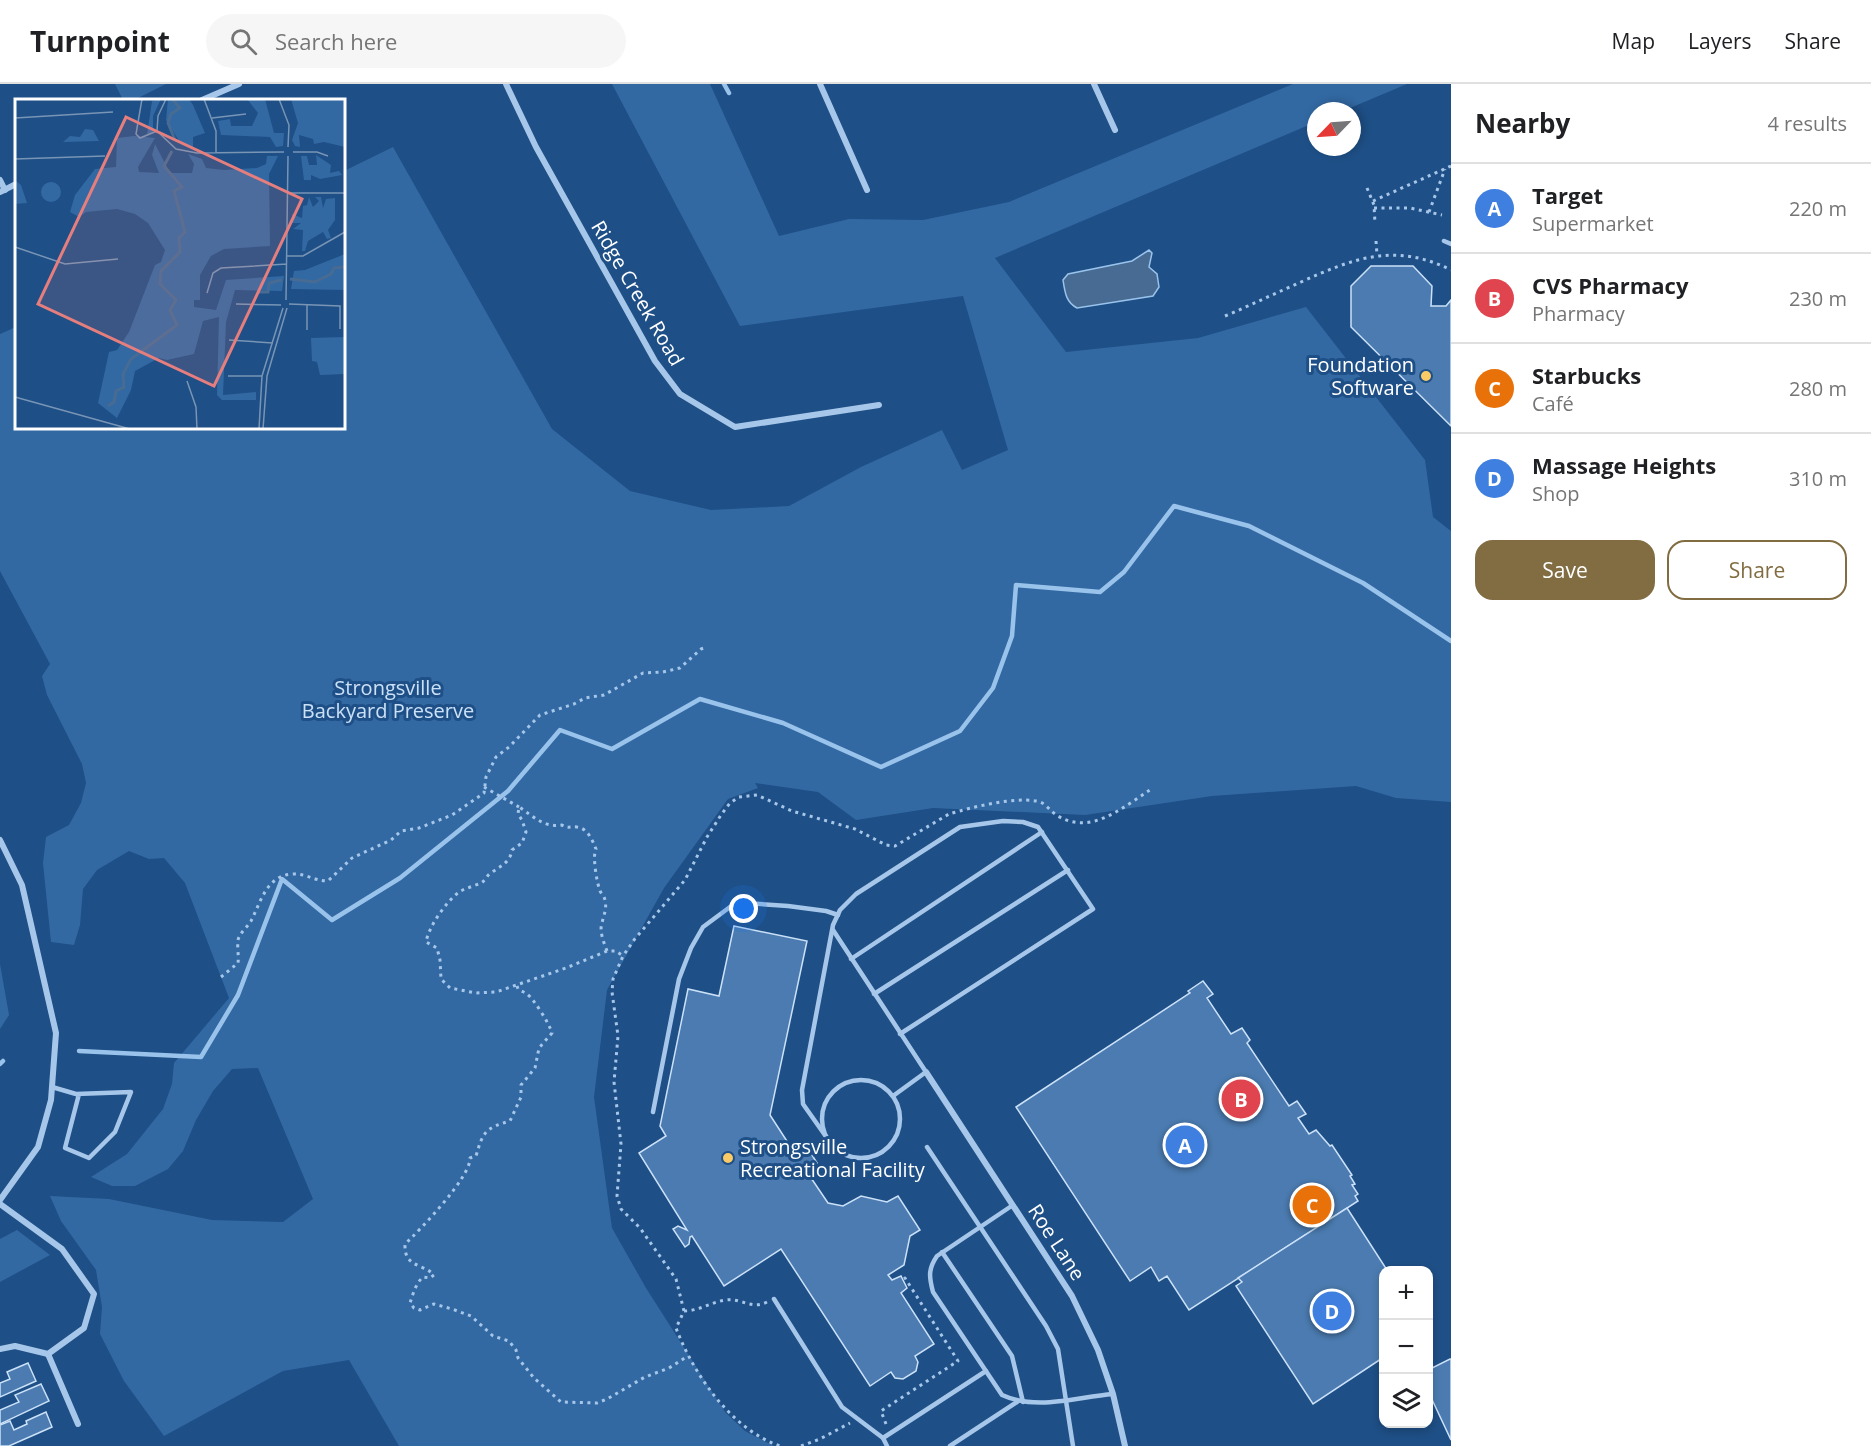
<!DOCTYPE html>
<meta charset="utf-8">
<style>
body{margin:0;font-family:"Open Sans",sans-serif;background:#f6f6f6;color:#202124}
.controls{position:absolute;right:18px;bottom:18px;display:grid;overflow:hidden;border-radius:12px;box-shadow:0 3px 9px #0003}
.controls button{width:54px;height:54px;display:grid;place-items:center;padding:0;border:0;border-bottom:2px solid #e0e0e0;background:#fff;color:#202124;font:30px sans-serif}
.compass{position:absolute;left:1307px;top:18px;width:54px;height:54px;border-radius:50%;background:#fff;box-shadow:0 3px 9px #0003;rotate:245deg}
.you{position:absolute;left:744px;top:825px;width:21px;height:21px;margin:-15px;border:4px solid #fff;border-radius:50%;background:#1a73e8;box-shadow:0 0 0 9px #1a73e833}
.badge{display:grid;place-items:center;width:39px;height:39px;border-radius:50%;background:#826d42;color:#fff;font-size:20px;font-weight:700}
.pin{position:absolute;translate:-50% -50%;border:3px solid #fff;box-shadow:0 2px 6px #0006}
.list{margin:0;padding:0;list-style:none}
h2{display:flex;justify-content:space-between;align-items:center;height:78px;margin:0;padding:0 24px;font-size:26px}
h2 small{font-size:20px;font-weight:400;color:#757577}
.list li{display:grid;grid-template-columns:39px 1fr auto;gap:18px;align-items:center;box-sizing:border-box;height:90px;padding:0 24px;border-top:2px solid #e0e0e0}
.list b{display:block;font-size:22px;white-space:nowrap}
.list p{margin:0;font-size:20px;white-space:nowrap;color:#757577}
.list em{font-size:20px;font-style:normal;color:#757577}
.actions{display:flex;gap:12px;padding:18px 24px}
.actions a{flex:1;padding:14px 0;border:2px solid #826d42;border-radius:18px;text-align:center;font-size:21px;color:#826d42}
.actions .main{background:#826d42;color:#fff}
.icon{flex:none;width:33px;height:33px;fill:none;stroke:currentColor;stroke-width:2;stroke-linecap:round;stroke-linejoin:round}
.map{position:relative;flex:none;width:1451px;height:1362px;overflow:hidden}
header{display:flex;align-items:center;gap:36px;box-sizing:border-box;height:84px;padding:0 30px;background:#fff;border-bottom:2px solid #e0e0e0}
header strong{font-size:28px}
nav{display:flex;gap:33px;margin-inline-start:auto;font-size:21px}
.search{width:420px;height:54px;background:#f6f6f6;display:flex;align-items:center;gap:15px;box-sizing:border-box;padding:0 21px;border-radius:33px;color:#757577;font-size:22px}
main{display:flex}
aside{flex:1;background:#fff}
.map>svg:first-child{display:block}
.green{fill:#3269a3}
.water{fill:#476b93;stroke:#9ac3ec;stroke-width:1.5}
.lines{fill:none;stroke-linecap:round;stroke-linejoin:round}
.stream{stroke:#9ac3ec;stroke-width:4.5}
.building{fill:#4b7bb0;stroke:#cbe1f8;stroke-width:1.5}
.path{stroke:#a7c7ea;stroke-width:3;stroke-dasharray:3 4.5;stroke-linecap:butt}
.service{stroke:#a7c7ea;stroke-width:4.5}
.minor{stroke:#a7c7ea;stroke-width:6}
.poi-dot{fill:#f9ca66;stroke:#1e4f86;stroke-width:2}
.labels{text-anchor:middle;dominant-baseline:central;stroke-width:6;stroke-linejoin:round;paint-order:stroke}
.street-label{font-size:20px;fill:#fff;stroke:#1e4f86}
.poi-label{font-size:20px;fill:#fff;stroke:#1e4f86;text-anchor:end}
.park-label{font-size:20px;fill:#cbe1f8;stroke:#1e4f86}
.inset-river{fill:none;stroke:#476b93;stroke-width:3}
.inset-road{fill:none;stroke:#7895b6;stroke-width:1.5}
.view{fill:#e67e7e;fill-opacity:0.15;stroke:#e67e7e;stroke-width:3}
.inset-edge{fill:none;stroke:#fff;stroke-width:3}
</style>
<header>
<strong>Turnpoint</strong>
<div class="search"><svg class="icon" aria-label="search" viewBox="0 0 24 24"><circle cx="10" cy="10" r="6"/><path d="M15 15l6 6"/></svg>Search here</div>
<nav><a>Map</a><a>Layers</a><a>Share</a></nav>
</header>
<main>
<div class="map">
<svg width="1451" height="1362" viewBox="0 0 1451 1362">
<rect width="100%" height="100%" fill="#1e4f86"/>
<g class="green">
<path d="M115,0H166L134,16H123Z"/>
<path d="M612,0H710L779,152L849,135L923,136L1009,118L1293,0H1407L1343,27H1316V38L995,174L1066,268L1198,254L1306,223L1425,376L1433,433L1451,447V718L1396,714L1356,702L1212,712L1085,731L933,724L856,736L818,708L755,699L758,704L728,715L664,804L607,906L594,1013L612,1144L646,1204L725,1328L745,1347L774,1362H399L349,1276L283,1287L164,1352L124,1297L100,1250L102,1223L96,1186L61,1137L50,1112L109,1115L212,1136L283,1138L313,1115L258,984L232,985L213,1007L196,1036L183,1067L168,1085L135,1102H112L91,1093L127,1070L163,1025L172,1000L174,979L229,914L185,799L164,774L149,775L129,767L97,786L83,805L80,841L74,861L51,858L43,779L46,753L69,741L81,719L86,699L82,680L47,611L42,592L50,580L0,487V250L16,243V344H344V87L393,63L552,345L630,407L711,426L789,422L861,383L942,346L962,386L1008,366L963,212L740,242Z"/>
<path d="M0,880L9,931L0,945Z"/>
<path d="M17,1146L50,1171L0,1198V1155Z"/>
</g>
<path class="water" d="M1149,166L1152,169L1149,183L1157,190L1159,203L1153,212L1077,224C1066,218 1065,209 1063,196L1068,190L1132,177Z"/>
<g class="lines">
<g class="stream">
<path d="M724,0L729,9"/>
<path d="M79,967L201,973L238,911L282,795L332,836L400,794L508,707L560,646L612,665L700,615L783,639L881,683L960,647L993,604L1012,552L1016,501L1100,508L1124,488L1174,422L1249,442L1363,499L1451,557"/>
<path d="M0,980L3,977"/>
</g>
</g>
<g class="building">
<path d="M1371,182H1413L1432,202L1431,222H1446L1451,216V342L1351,243V202Z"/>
<path d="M734,842L807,857L770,1031L792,1065L804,1058L817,1079L805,1085L828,1119L843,1122L861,1112L887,1118L898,1112L920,1146L910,1152L904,1181L888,1191L892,1196L901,1192L907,1204L901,1209L934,1260L915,1272L918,1278L916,1287L903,1295L895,1294L891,1288L870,1302L781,1165L724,1202L692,1152L690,1153L689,1160L685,1163L673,1145L678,1142L687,1146L639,1069L666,1052L660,1042L688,905L719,912Z"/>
<path d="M1203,897L1213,910L1207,914L1231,950L1242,944L1250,956L1247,959L1289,1022L1297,1017L1306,1030L1298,1034L1309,1050L1316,1046L1330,1062L1332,1061L1352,1091L1350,1092L1355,1100L1352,1101L1358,1110L1355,1112L1358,1117L1189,1226L1167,1192L1159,1197L1151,1183L1130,1197L1016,1023L1190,909L1188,907Z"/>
<path d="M1347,1124L1387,1186H1384V1273L1313,1320L1236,1202L1242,1198L1238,1194Z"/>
<path d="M1450,1275H1451V1356L1428,1307V1286Z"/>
<path d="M28,1279L36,1297L0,1313V1299L10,1295L7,1288Z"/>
<path d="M41,1300L49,1317L0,1340V1326L19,1318L15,1311Z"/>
<path d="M46,1328L52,1343L9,1362H0V1341L10,1337L14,1346L27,1340L26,1337Z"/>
</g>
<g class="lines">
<g class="path">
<path d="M1367,104L1374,121L1375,139"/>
<path d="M1373,117L1451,82"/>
<path d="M1374,124H1410L1442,131"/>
<path d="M1429,128L1445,85"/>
<path d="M1376,157L1377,171"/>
<path d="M1225,232C1251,221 1276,209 1301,198C1354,174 1395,158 1451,186"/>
<path d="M484,703L519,723"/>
<path d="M607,867C604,859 599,847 602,839C604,830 607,825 605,816C604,811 602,811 600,807C597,799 592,772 596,765C592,755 587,744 577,743C570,742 568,745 562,741C544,744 533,732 519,723L518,730L522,736L526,748L522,759L512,766C510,779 500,782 491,789C487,791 486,796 481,799C474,802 466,804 459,808C446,818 429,842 426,858L437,864L440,876L441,895L450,904L476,909L496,908L566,884L607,867H616L623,872"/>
<path d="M221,893L238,879C239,872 237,863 238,856C240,848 247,844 251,837C261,818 266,792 292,790C305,789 314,797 328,797L352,774L391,756L401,747L419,744L452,731L484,709L486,693L496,673L509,663L540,631L574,620L585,614L604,611L643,589L663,588L680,584L701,565L707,563"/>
<path d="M517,902L518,905C521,907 524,908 527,910C534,915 550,941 552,949L539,964L535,984L521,1001V1013L510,1037C485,1044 483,1048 476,1072L470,1074C471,1093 419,1147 405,1160C404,1184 423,1179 434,1191L430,1194L423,1193C416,1199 413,1210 410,1219L414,1224L420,1226L434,1220L452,1225L471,1232L493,1252L509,1257L516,1266L518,1274L534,1294L561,1318L597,1319L607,1315L645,1293L669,1284L688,1272"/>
<path d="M767,1218C751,1226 742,1214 726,1216C711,1218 699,1227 684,1227L676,1244C694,1291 731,1345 780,1362"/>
<path d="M684,1227L676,1195L640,1144L621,1125L617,1112L621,1060L614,998L618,952L612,908L613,895L623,872L634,856L685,796L707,753L721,731L730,719L739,713L757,711L792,727L855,745L886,761L895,762L949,730C973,723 1012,713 1036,717C1046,718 1050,728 1058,732C1091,752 1123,723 1150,706"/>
<path d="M886,1340L881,1327L958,1277L905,1194L903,1196"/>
<path d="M801,1362L820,1355L850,1339"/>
</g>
<g class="service">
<path d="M1444,157L1451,160"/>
<path d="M833,846L926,988L893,1012"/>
<path d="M851,875L1042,748"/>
<path d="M874,910L1068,786"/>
<circle cx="861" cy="1035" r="39"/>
<path d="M52,1003L76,1010L131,1008L115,1048L89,1074L65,1064L79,1010"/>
<path d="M653,1028L679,895L691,864L703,843L730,823L745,819L788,822L826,827L838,831"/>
<path d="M827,1054L803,1020L802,1006L833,841L840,826L856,810L960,743L1003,737L1023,738L1038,743L1093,825L900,950"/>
<path d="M927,1063L1046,1242L1058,1265L1073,1362"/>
<path d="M1013,1121L937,1172C928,1185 929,1193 933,1208L1002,1311C1037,1327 1076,1313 1113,1310"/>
<path d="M942,1168L1012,1272L1023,1318"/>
<path d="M774,1215L842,1323L883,1354L887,1362"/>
<path d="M883,1354L986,1287"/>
<path d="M950,1362L1017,1318"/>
</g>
<g class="minor">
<path d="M506,0L536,63L655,277L680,310L735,343L879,321"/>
<path d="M820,0L867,106"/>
<path d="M1094,0L1115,46"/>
<path d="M202,16L239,0"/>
<path d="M0,96L5,106"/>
<path d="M0,108L16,100"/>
<path d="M0,756L22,801L56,949L51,1016L38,1063L0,1116"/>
<path d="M926,988L1072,1212L1098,1266L1113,1310L1125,1362"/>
<path d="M0,1120L62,1165L94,1210L84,1244L48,1270L15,1262L0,1265"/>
<path d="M48,1270L78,1340"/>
</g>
</g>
<g class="poi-dot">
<circle cx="1426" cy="292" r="6"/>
<circle cx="728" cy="1074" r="6"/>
</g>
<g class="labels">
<g class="street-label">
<text transform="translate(638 209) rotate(60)">Ridge Creek Road</text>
<text transform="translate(1057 1158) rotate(57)">Roe Lane</text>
</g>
<g class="poi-label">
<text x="1414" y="280">Foundation<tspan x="1414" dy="23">Software</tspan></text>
<text x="740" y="1062" text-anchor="start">Strongsville<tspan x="740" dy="23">Recreational Facility</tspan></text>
</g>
<g class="park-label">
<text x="388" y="603">Strongsville<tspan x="388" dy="23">Backyard Preserve</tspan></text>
</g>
</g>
<g transform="translate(15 15)">
<rect width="330" height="330" fill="#1e4f86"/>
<path d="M146,0L138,17V33L132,36L137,2ZM153,0H174L178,6L190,34L178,38V48L166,45L151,21ZM232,0H250L259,34H269L268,47L261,48L255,38L206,36L203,22L215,20L216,27H237L243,14ZM276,0H330V48L309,43L299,45L298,40L284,36L285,48L280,47L277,41L283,24ZM70,30L78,31L84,42L48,43L55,37L65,38ZM119,37L140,39L123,68L124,73L144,74L137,56L140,45L155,74H177L179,65L173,55L187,60L191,69L209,71L242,69L251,65L252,57H263L254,75L255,147L209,150L196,157L185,176V201H179V208L201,211L211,181L269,177L267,192L220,191L211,223L208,296L241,293V301H207L202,296L204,218L188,222L179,255L152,261L144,259L120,272L116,291L102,319L83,304L94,253L102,251L114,233L140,166L146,163L150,151L133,124L120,115L102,110L71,113L64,118L55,113L60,96L80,70L101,68L102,39ZM301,56L316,66L315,74L324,72L327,76L305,80L296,76V81H289L286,57H292L294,66H302ZM0,81L6,86L12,104L0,105ZM26 93a10 10 0 1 1 20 0a10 10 0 1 1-20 0ZM294,98L298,108L304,102L300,98H306L308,109L311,100L320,99V121L313,131L316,139L312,140L308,133L293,142L290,152H287L288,131L278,130L286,124H277V115L287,119L288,107L292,106ZM330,155V191L276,190L279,172L290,171ZM330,238V275L305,276L302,263L297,262L296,239Z" fill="#3269a3"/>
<path class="inset-river" d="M157,0L165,9L156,15L153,24L160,41M275,180L300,183L316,175L319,169L330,168M242,193H253L254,184L267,181M93,307L99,303L101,292L109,288L108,275L116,260L162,226L155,211L161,201L145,185L146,172L165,153L164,139L170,133L159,92L167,88L149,67L157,52"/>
<path class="inset-road" d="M127,0L121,35L125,39L142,32M151,0L143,17L142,32L161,50L182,54L269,53M189,0L201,32V54M264,0L274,26L273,48M0,19L98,13M197,19L231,15M278,53H302L313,57M0,60L90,57M273,94H330M0,148L50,165L103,160M272,157H288L330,133M192,194L198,174L206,169L272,165M271,201L273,57M221,205L266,206M274,205L325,207V230M292,231V206M214,241L258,244M213,277H247M172,282L181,308L182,330M0,298L115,330M244,330L247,277L268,209M248,330L252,277L272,209"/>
<path class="view" d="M111,18L287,100L199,287L23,205Z"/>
<rect width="330" height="330" class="inset-edge"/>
</g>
</svg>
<div class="controls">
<button>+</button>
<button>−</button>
<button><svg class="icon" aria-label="layers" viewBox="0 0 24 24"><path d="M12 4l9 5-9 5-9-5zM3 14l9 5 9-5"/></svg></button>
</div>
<svg class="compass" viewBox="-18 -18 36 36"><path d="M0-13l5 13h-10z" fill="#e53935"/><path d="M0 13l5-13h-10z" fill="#757577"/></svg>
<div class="you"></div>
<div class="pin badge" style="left:1185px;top:1061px;background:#3f7fe0">A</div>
<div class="pin badge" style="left:1241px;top:1015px;background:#e0444e">B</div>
<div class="pin badge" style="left:1312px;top:1121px;background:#e8710a">C</div>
<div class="pin badge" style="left:1332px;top:1227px;background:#3f7fe0">D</div>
</div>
<aside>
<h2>Nearby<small>4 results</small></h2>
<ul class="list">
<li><span class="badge" style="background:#3f7fe0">A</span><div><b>Target</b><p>Supermarket</p></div><em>220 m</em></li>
<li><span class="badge" style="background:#e0444e">B</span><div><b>CVS Pharmacy</b><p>Pharmacy</p></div><em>230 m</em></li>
<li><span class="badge" style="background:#e8710a">C</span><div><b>Starbucks</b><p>Café</p></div><em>280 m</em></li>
<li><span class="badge" style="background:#3f7fe0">D</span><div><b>Massage Heights</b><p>Shop</p></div><em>310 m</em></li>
</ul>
<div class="actions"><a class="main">Save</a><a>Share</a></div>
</aside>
</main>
